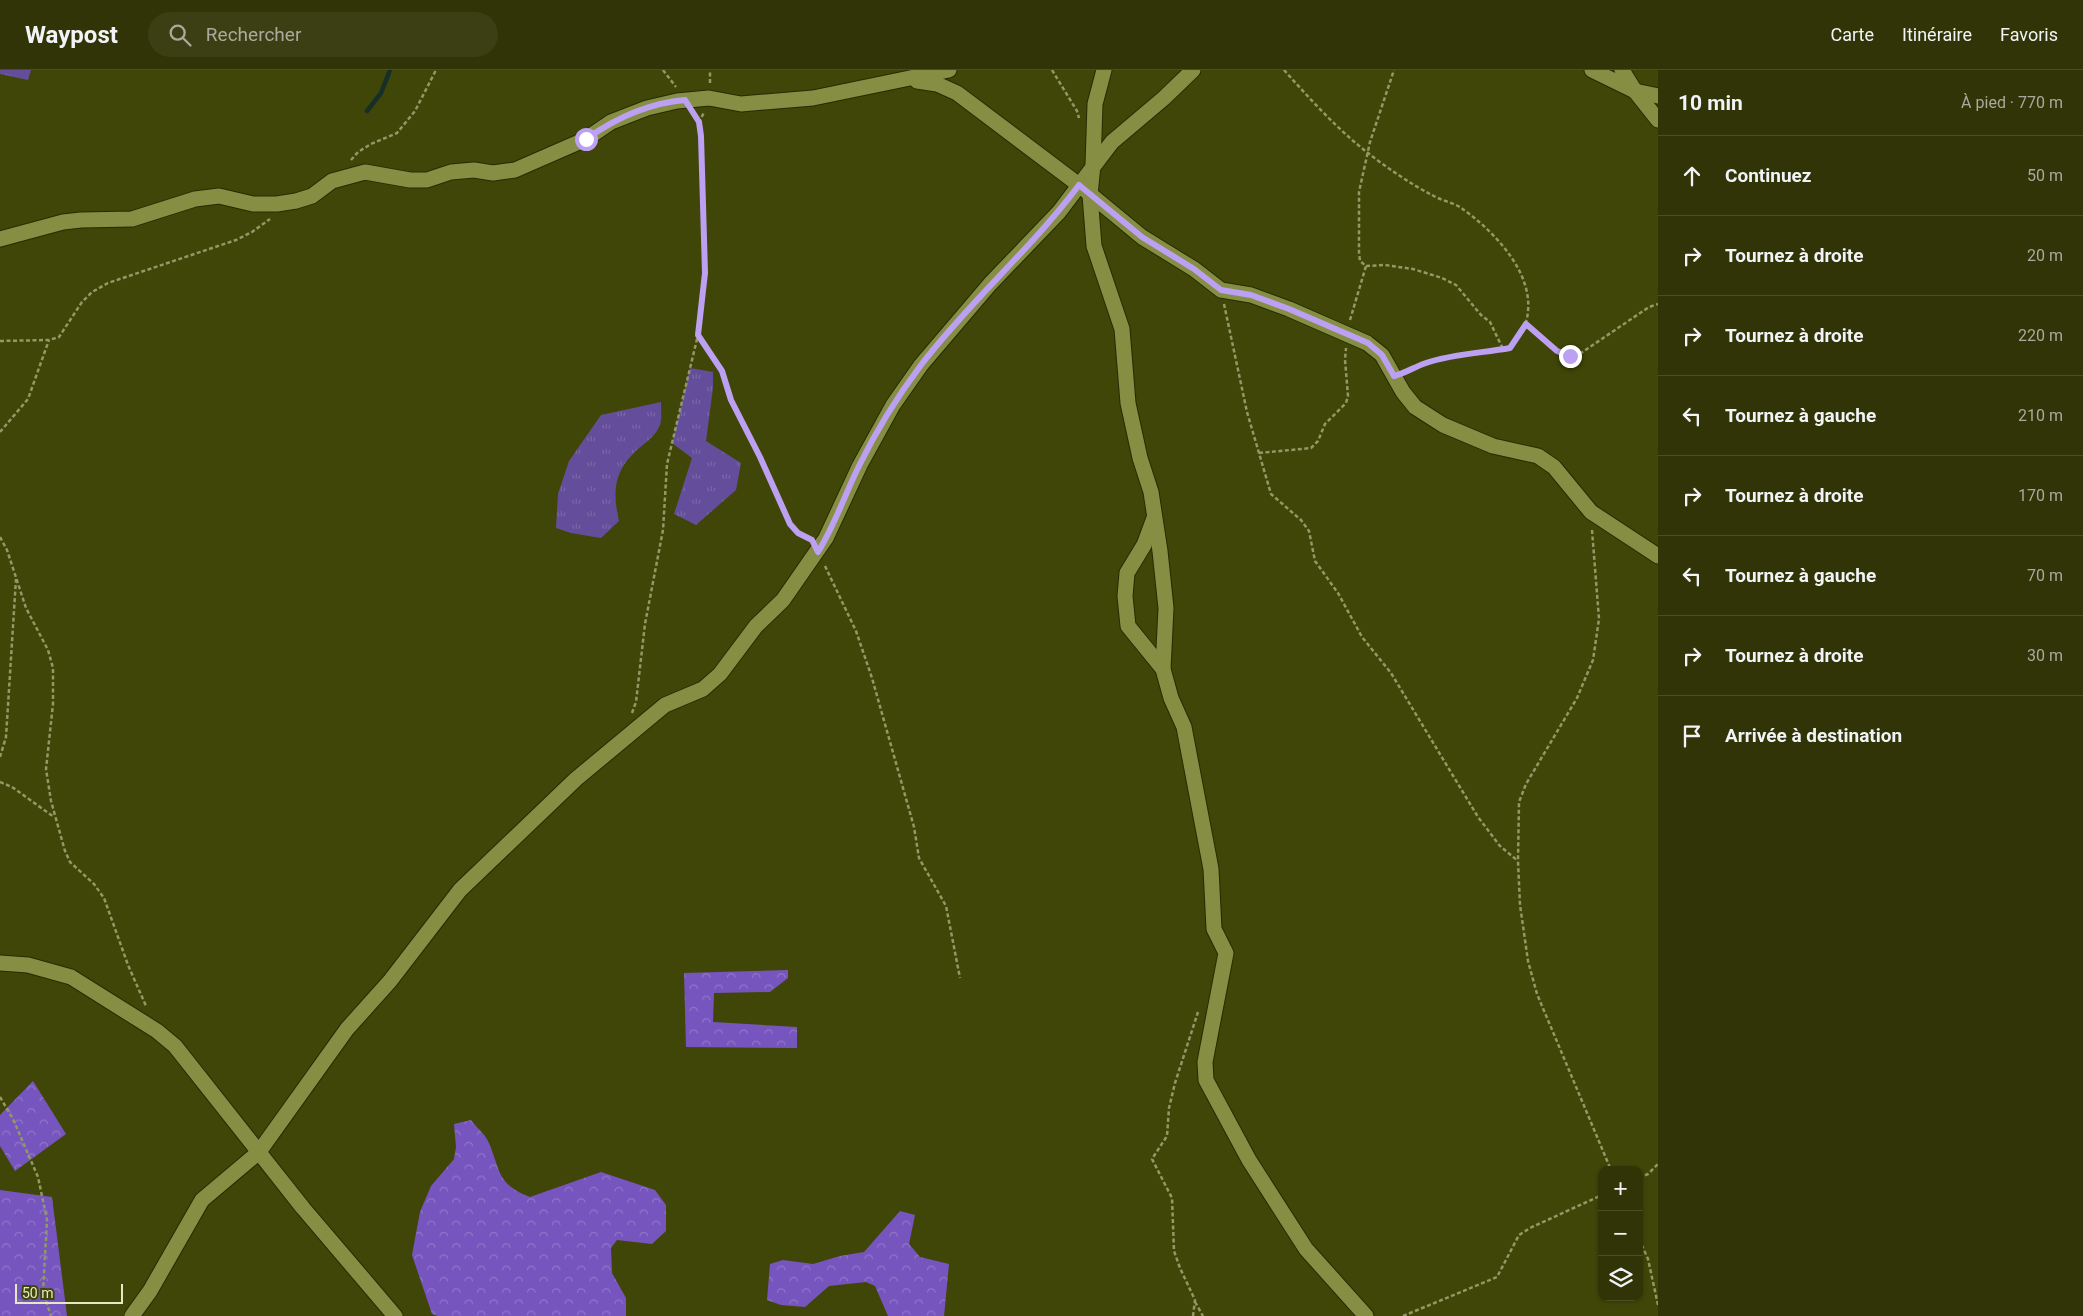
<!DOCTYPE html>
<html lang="fr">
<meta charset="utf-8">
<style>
body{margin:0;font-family:Roboto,sans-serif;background:#3c3f14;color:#f1f3f6}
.controls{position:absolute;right:15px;bottom:15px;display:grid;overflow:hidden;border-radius:10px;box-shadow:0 1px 4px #0004}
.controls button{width:45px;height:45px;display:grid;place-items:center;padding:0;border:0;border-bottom:1px solid #4b4f28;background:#303406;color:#f1f3f6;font:25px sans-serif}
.scale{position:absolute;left:15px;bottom:12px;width:108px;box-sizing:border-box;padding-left:5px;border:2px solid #e2e9c3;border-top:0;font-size:14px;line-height:18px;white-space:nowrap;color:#e2e9c3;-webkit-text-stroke:4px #404608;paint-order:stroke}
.stop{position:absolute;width:15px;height:15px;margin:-11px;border:4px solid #bca0f2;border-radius:50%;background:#fff}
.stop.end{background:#bca0f2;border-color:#fff;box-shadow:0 1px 5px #0008}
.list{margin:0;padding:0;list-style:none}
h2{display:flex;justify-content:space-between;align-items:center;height:65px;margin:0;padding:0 20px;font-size:21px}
h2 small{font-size:16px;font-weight:400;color:#a8aa9b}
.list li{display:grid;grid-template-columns:32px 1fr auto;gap:15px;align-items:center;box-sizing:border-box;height:80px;padding:0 20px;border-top:1px solid #4b4f28}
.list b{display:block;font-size:19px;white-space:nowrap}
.list em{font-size:16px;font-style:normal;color:#a8aa9b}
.icon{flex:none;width:28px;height:28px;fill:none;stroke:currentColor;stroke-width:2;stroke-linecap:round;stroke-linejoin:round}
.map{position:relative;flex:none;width:1658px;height:1246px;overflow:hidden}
header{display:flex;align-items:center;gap:30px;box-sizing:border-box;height:70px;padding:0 25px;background:#303406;border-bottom:1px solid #4b4f28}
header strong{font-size:24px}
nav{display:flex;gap:28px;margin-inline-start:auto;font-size:18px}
.search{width:350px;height:45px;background:#3c3f14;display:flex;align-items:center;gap:12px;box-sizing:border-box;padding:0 18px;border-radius:28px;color:#a8aa9b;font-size:19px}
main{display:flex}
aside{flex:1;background:#303406}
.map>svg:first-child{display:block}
.grass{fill:url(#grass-tufts)}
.forest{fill:url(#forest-crowns)}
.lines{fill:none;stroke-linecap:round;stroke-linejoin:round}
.stream{stroke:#172f29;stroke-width:4.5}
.street-casing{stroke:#272b02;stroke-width:17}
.path{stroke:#929866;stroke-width:2.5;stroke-dasharray:4 2.5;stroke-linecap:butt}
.street{stroke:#858e43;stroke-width:15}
.route{stroke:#bca0f2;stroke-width:6}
</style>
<header>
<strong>Waypost</strong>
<div class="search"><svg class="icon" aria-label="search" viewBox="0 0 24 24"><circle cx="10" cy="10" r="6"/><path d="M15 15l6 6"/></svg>Rechercher</div>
<nav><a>Carte</a><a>Itinéraire</a><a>Favoris</a></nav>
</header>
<main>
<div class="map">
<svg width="1658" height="1246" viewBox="0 0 1658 1246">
<defs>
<pattern id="grass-tufts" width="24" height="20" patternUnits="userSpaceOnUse" patternTransform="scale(1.25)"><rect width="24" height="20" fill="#644d9b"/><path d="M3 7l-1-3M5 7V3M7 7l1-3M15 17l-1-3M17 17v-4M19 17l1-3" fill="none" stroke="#7a67a7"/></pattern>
<pattern id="forest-crowns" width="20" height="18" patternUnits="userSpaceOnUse" patternTransform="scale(1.25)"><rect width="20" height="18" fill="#7755bf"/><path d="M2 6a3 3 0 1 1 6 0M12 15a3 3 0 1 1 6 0" fill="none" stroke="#9076c8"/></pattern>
</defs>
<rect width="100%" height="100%" fill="#404608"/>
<g class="grass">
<path d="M0,0H31L28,10L0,4Z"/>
<path d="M690,298L713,302V318L706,371L741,393L736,420L696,455L674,444L692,388L672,373Z"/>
<path d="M661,332C661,339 662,349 660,355C656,365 647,372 639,378C614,400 612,420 619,451L601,468L571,463L556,458L558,424L569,391L601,345Z"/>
</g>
<g class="forest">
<path d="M788,900V908L770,922L714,923L713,952L797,957V978L686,977L684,903Z"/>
<path d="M33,1011L66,1064L15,1101L0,1076V1045Z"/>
<path d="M471,1050C476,1057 485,1064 488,1071C501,1100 496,1114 530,1127L601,1102L655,1120L666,1135V1161L652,1174L617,1170L611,1178L612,1203L626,1228V1246H438L432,1244L412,1185L420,1142L431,1116L454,1089L456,1077L454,1054Z"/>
<path d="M0,1120L52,1127L67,1246H0Z"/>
<path d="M900,1141L915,1145L909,1174L920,1187L949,1194L944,1246H888L875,1216L866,1212L829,1216L805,1237L781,1235L767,1230L770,1194L783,1190L813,1194L840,1186L864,1182Z"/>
</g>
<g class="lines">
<path class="stream" d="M367,41L381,23L390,0"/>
<g class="street-casing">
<g id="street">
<path d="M1104,0L1095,34L1093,95L1090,125L1094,176L1122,259L1128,333L1140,388L1151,422L1160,481L1166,538L1163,599L1171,628L1184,657L1211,799L1214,859L1226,883L1205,992L1206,1010L1249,1090L1306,1179L1366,1246"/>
<path d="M1592,0L1635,21L1658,26"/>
<path d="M1622,0L1635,21L1658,50"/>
<path d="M917,11L937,14L957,23L1079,115L1142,167L1194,199L1221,220L1251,225L1289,239L1367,273L1382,285L1403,322L1415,337L1443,355L1493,376L1538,386L1554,397L1591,442L1658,486"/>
<path d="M0,169L63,152L81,150L132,149L195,129L219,126L253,134H277L296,131L312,126L332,111L365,102L410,110H427L451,102L474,100L493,103L515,100L586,69L611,52L647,38L677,31L709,28L741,34L813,28L949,0"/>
<path d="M1154,448L1144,475L1127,503L1125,526L1128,556L1163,599"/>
<path d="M0,893L28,895L71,907L157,961L175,976L303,1138L395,1246"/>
<path d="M132,1246L150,1221L202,1130L259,1082L347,959L390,911L460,820L576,709L665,635L703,619L720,604L756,556L783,530L826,468L860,395L893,335L921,295L990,214L1059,142L1112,72L1164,28L1193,0"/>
</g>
</g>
<g class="path">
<path d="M663,0L676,17"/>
<path d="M1052,0L1077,41L1079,48"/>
<path d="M1284,0C1310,29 1337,59 1368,83C1386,97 1412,115 1432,125C1440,130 1451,132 1460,137C1494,161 1539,206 1526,252C1524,261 1515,270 1510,278C1474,284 1440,285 1407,302"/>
<path d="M710,13V0"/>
<path d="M699,53L704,42"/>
<path d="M351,90L358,82L371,74L397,63L415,41L436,0"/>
<path d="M1366,196L1385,195L1413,199L1442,208L1456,215L1481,245L1490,252L1503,279"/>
<path d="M1224,234L1247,342L1271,424L1301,450L1309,461L1315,491L1338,523L1362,567L1391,603L1478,747L1500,776L1518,791"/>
<path d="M1350,250L1366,196L1360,191L1359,183V122L1370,72L1394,0"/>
<path d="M1526,254L1557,281L1570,286L1581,283L1649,237L1658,234"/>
<path d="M698,265L722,301L731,330L760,387L790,454L798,463L808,468"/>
<path d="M0,271L49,270L59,267L82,232L92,222L108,213L236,170L252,162L270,149"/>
<path d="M0,362L28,329L49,270"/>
<path d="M1259,383L1311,378L1318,371L1325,354L1346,333L1348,326L1345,290L1346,278"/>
<path d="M1592,460L1599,549L1593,590L1577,628L1526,714L1519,732L1518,791L1520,835L1528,891L1537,924L1611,1100"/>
<path d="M0,467L7,480L26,538L48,580L53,598V634L46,699L51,731L65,781L70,792L94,814L104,828L128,895L146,936"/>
<path d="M825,496L856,561L872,608L914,757L919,788L946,836L960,908"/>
<path d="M632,643L636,632L645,554L663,460L667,394L698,265L705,203L701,66L699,53L694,45"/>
<path d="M0,687L6,667L16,509"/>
<path d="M0,712L12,717L54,747"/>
<path d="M0,1027L13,1049L38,1107L47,1150L43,1222L51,1246"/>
<path d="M1639,1108L1648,1104L1658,1094"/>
<path d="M1639,1169L1648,1189L1658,1235"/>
<path d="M1195,1232L1203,1246"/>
<path d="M1193,1246L1195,1230L1180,1198L1174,1181L1172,1128L1152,1089L1167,1066L1169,1038L1175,1013L1198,942"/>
<path d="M1403,1246L1497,1207L1519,1165L1530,1158L1602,1125"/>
</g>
<use href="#street" class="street"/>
</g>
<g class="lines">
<path class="route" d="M586,69C616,48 648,33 685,30L699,52L701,66L705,203L698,265L722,301L731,330L760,387L790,454L798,463L812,470L818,482C835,455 845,424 859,396C876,361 897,327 921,295C969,232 1031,179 1079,115L1142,167L1194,199L1221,220L1251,225L1289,239L1368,273L1382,285L1394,306C1406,303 1414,297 1426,293C1452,284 1482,283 1510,278L1526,254L1557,281L1570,286"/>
</g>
</svg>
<div class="controls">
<button>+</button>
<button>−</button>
<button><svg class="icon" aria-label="layers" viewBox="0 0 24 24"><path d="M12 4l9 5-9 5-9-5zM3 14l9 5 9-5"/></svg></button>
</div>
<div class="scale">50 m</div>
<div class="stop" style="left:586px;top:69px"></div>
<div class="stop end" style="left:1570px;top:286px"></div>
</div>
<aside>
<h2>10 min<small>À pied · 770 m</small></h2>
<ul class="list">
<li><svg class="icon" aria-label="ahead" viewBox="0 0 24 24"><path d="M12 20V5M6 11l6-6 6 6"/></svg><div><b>Continuez</b></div><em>50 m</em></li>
<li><svg class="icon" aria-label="right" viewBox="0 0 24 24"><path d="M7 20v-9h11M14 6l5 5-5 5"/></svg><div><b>Tournez à droite</b></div><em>20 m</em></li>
<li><svg class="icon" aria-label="right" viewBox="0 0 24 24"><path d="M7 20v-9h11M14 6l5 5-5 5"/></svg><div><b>Tournez à droite</b></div><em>220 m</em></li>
<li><svg class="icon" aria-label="left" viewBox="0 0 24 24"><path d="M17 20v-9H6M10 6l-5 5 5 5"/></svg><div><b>Tournez à gauche</b></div><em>210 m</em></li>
<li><svg class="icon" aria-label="right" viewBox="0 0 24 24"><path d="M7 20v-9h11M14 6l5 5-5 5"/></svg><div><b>Tournez à droite</b></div><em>170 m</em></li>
<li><svg class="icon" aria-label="left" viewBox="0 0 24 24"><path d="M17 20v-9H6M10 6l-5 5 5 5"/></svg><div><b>Tournez à gauche</b></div><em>70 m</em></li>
<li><svg class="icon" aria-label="right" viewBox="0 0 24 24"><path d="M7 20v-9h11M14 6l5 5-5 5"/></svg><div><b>Tournez à droite</b></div><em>30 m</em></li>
<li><svg class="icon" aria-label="arrive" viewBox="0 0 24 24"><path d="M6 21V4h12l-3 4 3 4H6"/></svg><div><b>Arrivée à destination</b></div></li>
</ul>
</aside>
</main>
